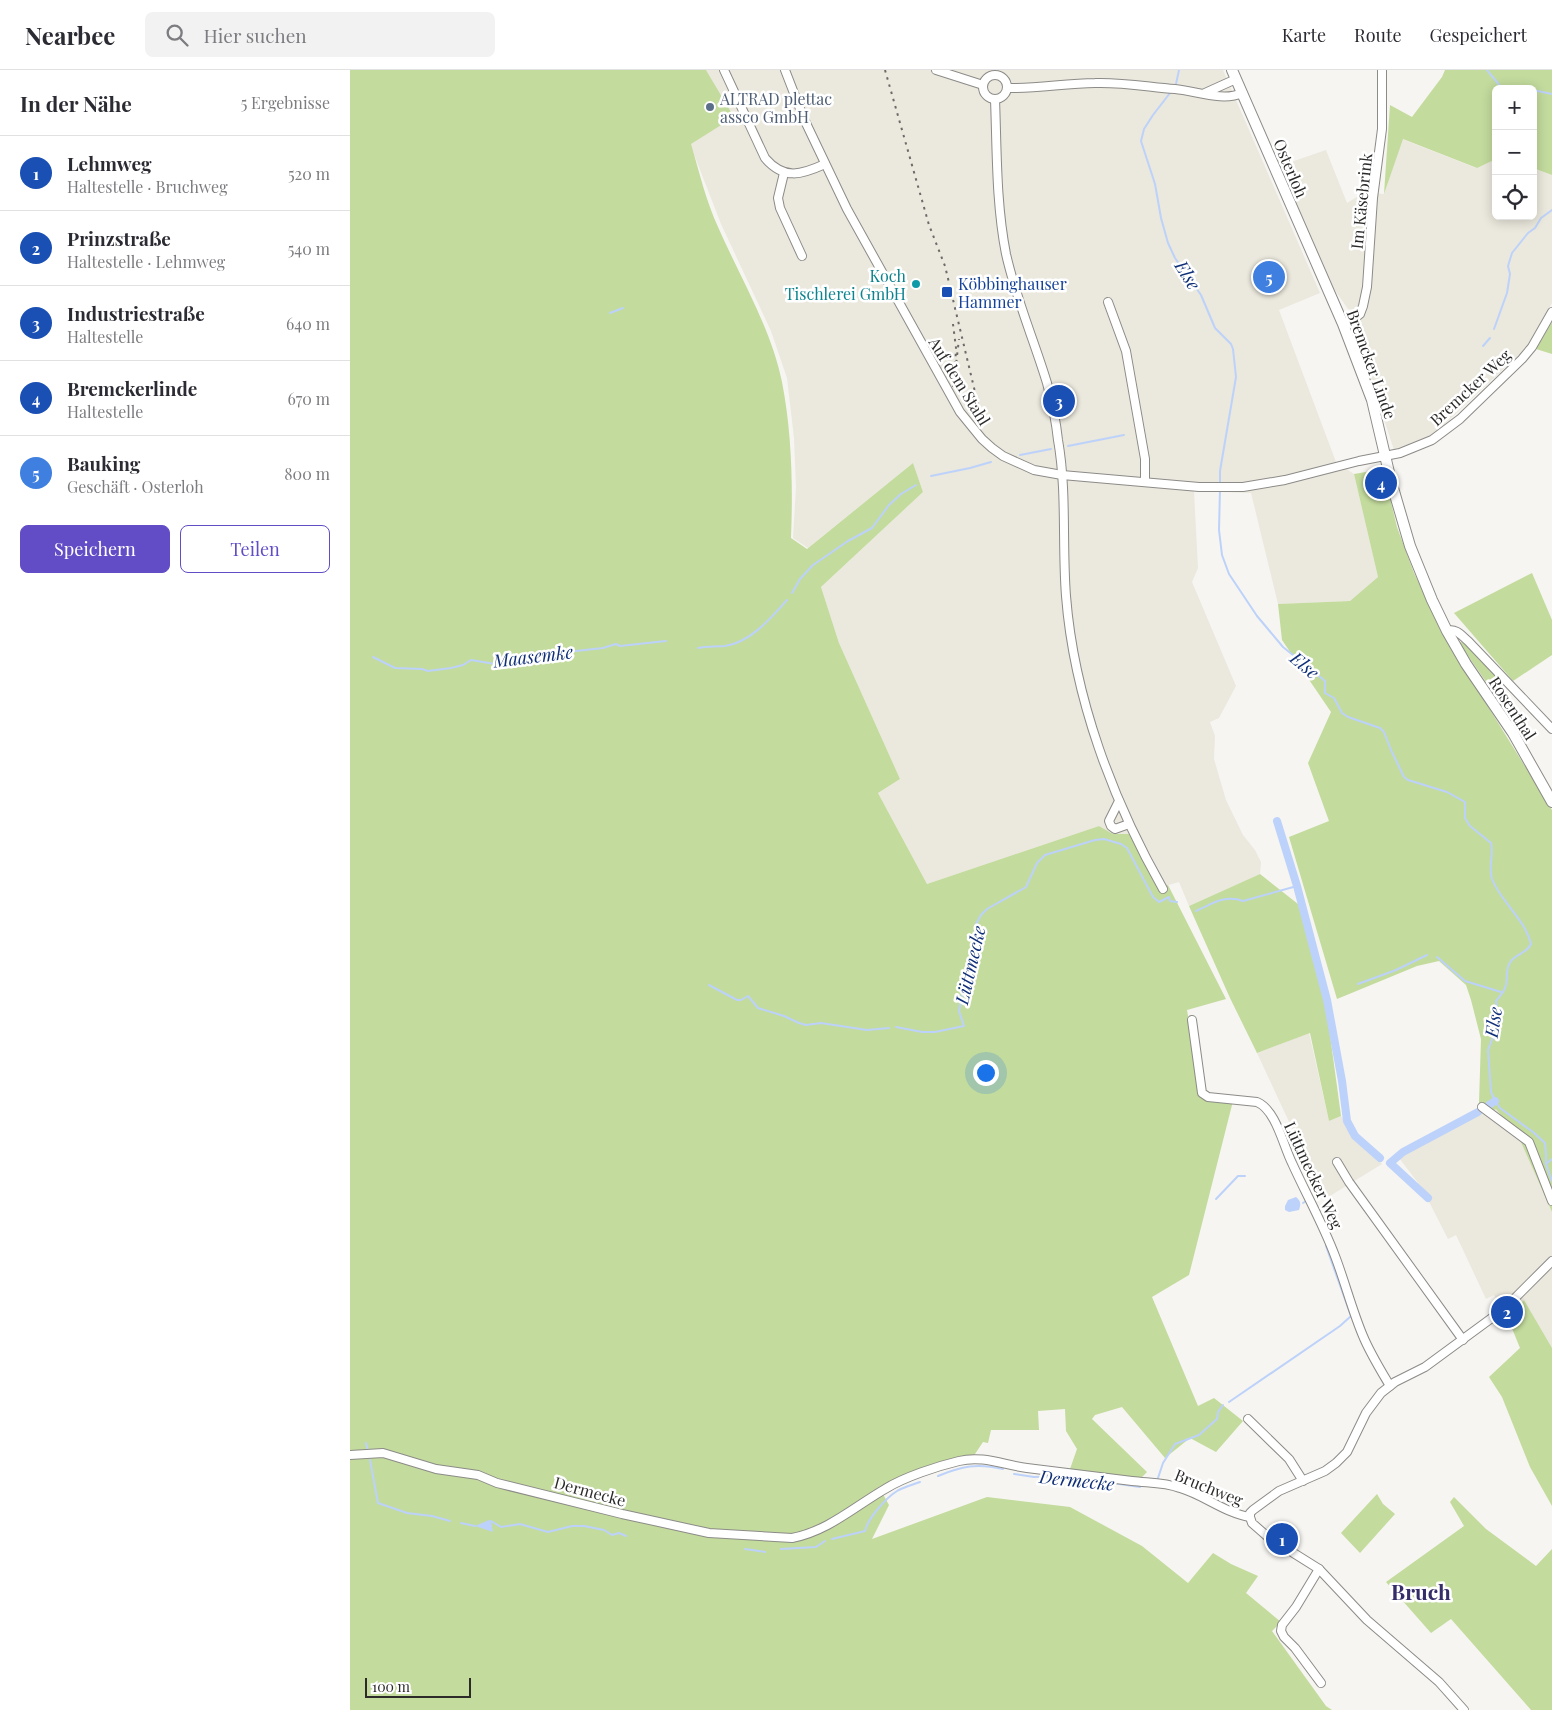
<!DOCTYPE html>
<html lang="de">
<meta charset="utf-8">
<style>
body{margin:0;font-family:"Playfair Display",serif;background:#f2f2f3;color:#2b2b33}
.controls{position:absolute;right:15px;top:15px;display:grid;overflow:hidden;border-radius:8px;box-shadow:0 2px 12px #0003}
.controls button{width:45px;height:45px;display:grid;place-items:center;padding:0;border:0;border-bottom:1px solid #e1e1e2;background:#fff;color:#2b2b33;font:25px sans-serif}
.scale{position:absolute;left:15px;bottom:12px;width:106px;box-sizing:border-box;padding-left:5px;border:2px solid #2c2b2a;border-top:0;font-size:14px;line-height:18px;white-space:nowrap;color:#2c2b2a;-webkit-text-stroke:4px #fff;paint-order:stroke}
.you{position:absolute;left:635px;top:1002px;width:18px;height:18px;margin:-12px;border:4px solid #fff;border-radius:50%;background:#1a73e8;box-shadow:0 0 0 8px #1a73e833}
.badge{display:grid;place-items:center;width:32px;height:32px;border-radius:50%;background:#624dc6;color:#fff;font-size:16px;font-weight:700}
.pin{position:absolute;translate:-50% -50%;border:2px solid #fff;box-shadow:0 1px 5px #0006}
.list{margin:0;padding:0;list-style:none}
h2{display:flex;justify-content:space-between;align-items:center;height:65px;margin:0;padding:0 20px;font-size:21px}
h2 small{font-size:16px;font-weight:400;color:#7c7c81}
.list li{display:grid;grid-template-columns:32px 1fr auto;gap:15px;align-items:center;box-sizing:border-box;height:75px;padding:0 20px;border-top:1px solid #e1e1e2}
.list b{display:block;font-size:19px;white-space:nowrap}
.list p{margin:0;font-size:16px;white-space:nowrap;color:#7c7c81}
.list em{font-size:16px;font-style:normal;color:#7c7c81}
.actions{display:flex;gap:10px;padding:15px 20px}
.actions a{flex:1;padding:11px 0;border:1px solid #624dc6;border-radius:8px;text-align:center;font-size:18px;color:#624dc6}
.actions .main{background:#624dc6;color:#fff}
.icon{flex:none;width:28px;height:28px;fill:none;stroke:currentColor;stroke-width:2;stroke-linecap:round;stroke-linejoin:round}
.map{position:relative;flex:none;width:1202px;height:1640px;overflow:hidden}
header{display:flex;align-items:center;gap:30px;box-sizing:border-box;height:70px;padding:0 25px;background:#fff;border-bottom:1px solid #e1e1e2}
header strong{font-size:24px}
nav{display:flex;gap:28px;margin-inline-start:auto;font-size:18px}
.search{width:350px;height:45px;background:#f2f2f3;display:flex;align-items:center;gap:12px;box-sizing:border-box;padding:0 18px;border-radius:8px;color:#7c7c81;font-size:19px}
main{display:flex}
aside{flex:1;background:#fff}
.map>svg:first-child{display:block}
.built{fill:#ebe8dd}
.green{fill:#c3db9d}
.water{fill:#bdd2fa}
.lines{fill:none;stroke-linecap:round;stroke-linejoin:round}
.stream{stroke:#bdd2fa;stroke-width:2}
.canal{stroke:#bdd2fa;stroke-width:8}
.minor-casing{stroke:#8c8b88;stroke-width:10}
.major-casing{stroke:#8c8b88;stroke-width:12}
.minor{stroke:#fff;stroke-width:8}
.major{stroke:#fff;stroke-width:10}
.rail{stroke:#6c6b69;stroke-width:2;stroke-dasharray:2.5 5;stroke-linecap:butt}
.service-dot{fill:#5c6f8a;stroke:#fff;stroke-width:2}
.culture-dot{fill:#0f9aa8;stroke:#fff;stroke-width:2}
.transit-dot{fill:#1a4fb4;stroke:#fff;stroke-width:2}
.labels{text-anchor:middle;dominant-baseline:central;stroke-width:5;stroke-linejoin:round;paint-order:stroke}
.service-label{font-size:16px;fill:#4e5e75;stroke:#fff;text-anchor:start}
.street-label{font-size:16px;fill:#2c2b2a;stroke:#fff}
.culture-label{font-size:16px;fill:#0d838f;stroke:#fff;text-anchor:end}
.transit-label{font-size:16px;fill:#164399;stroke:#fff;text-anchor:start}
.water-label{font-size:18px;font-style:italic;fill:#0f2f78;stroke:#fff}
.district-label{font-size:21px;font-weight:bold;fill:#352d68;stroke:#fff}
</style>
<header>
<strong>Nearbee</strong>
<div class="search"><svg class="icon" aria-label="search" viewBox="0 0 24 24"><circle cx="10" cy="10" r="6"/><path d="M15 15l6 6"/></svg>Hier suchen</div>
<nav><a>Karte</a><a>Route</a><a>Gespeichert</a></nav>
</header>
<main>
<aside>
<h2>In der Nähe<small>5 Ergebnisse</small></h2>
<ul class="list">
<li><span class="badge" style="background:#1a4fb4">1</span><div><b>Lehmweg</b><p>Haltestelle · Bruchweg</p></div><em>520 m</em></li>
<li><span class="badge" style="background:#1a4fb4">2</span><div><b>Prinzstraße</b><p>Haltestelle · Lehmweg</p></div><em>540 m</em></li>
<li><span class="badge" style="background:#1a4fb4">3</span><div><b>Industriestraße</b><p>Haltestelle</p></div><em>640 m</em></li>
<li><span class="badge" style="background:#1a4fb4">4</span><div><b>Bremckerlinde</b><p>Haltestelle</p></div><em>670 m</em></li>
<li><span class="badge" style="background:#3f7fe0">5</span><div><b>Bauking</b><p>Geschäft · Osterloh</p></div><em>800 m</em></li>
</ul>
<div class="actions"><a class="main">Speichern</a><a>Teilen</a></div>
</aside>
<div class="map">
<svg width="1202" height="1640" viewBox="0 0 1202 1640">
<rect width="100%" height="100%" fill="#f6f5f1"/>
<g class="built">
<path d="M356,0H873L970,223L929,240L986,392L1004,404L1028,507L1000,531L928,534L901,423L844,421L848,498L842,512L886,616L869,648L860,652L865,666L864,689L876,730L893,765L905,780L911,792L910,804L839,836L829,812L808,818L779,764H763L749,756L577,814L528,723L550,709L489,573L471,517L573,422L563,393L458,478L443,468L446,417L444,368L437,308L421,261L371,154L340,74L384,47Z"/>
<path d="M1052,69L1126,98L1146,89V146H1183V98L1202,105V233L1176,278L1083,365L1044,380L1007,266L1011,255L1004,240L998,239L975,206L932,101L944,91L976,80L997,133L1015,122L1034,124Z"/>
<path d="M959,963L979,1051L991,1046L995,1051L996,1058L1032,1094L975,1129L907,983Z"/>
<path d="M1146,1038L1170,1070L1202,1142V1278L1174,1230L1157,1246L1144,1225L1136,1229L1106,1165L1098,1169L1072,1118L1046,1084L1123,1043Z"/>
</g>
<g class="green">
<path d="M0,0H356L384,47L341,74C349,101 356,131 368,157C390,207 421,258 432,312C442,363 443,417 441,468L457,479L563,393L573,422L471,517L489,573L550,709L528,723L577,814L749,756L763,764H779L808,818L818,815L876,929L837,940L852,1027L883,1031L839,1205L802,1227L848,1336L864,1328L893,1351L866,1382L840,1368L815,1388L772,1337L745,1345L742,1349L797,1402L791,1408L720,1399L727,1379L716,1361L715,1339L688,1341L689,1360H641L638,1373L633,1372L623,1387L574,1398L529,1417L539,1435L522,1469L637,1427L720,1437L792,1476L838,1513L863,1483L881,1494L908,1506L896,1523L931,1552L922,1561L976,1636L982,1640H0Z"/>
<path d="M1095,0H1202V105L1183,98V19H1146V89L1127,98L1053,69L1034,124L1040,35L1062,47L1092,7Z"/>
<path d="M1202,252V284L1186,279Z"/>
<path d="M1033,399L1047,457L1064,503L1095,567L1202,740V1142L1170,1070L1146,1039L1144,1040L1129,1033L1131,969L1121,930L1116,915L1089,891L1067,896L987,929L939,767L979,751L958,693L981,642L932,570L928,534L1000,531L1028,507L1004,404Z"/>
<path d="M1182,503L1202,550V585L1163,611L1104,543Z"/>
<path d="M1111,572L1116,575L1155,611L1141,619L1109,573Z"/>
<path d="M910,804L948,834L975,928L991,1046L979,1051L960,963L907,983L880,928L839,836Z"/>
<path d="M1174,1230L1202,1278V1436L1180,1397L1152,1327L1139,1307L1170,1278L1157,1246Z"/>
<path d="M1027,1424L1033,1434L1045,1444L1010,1483L991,1463Z"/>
<path d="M1104,1427L1136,1459L1186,1496L1202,1479V1640H1181L1101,1549L1081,1563L1036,1512L1114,1456L1100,1432Z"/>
</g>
<g class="water">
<path d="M946,1127C951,1131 951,1134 949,1140L939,1142L935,1140V1136L938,1130Z"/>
<path d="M139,1450L141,1451L143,1462L125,1456Z"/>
</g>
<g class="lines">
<g class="stream">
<path d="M1137,0L1151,17L1155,19"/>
<path d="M826,14L829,0"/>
<path d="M1183,20L1202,24"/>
<path d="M820,23L803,45L794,59L791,71L805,114L811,148L818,173L825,188L851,225L865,258L881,274L883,279L886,307L870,401V414"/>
<path d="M260,243L273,238"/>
<path d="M1144,259L1157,223L1160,204L1158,196L1162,183L1178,163L1185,158L1191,148L1202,140"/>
<path d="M1133,276L1140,268"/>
<path d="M718,376L774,365"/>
<path d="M670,385L701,379"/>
<path d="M581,406L620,398L641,392"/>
<path d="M870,419L869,460L872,485L879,504L907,546L933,577L975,611V623L984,628L992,643L998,647L1030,658L1034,662L1041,680L1054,707L1058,710L1097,722L1115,732V748L1120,756L1141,773C1144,785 1138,797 1142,809C1151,832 1175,849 1181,874C1177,883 1166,884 1161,891C1154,900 1159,909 1155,918C1154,922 1149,927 1146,931L1148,946L1146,959L1138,980L1141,1022L1145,1031L1150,1038L1183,1062L1195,1073L1196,1084V1094L1202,1111"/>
<path d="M442,523L450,509L463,495L498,471L522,458L539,435L551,424L566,415"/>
<path d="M348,578C357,576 366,577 375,576C401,572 421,548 437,530"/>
<path d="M23,587L45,598L72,599L78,601L101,598L113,595L121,590L145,594L206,586L217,582L253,578L266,574L270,576L316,571"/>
<path d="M846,841C862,834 875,824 893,831L947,816"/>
<path d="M1087,887L1115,911L1151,922"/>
<path d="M1008,914L1046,900L1077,885"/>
<path d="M359,915L387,930H391L398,926L408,938L434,946L449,953L456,955L471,953L517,960L539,958"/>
<path d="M546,957L572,962H585L614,956L609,941L626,854L631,845L637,839L676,817L687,793L695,785L745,770L754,769L771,774L777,778L803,827L809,832L819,827L820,831L827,832"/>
<path d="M1196,1094L1202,1089"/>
<path d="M866,1129L888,1106H895"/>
<path d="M953,1133L956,1131"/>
<path d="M879,1332L990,1256L1001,1246L976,1176"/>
<path d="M16,1373L18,1381"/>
<path d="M20,1390L28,1433L57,1443L82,1446L100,1451"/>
<path d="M664,1404L684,1407L714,1406"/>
<path d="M588,1406C612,1396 627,1393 653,1399"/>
<path d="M721,1407L790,1417"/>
<path d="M808,1408L813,1393L825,1374L849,1365L867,1349L868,1342L873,1335"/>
<path d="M141,1451L151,1457L170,1454L198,1462L222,1456H234L254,1460L262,1465L269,1463L276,1466"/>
<path d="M111,1453L125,1456"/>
<path d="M482,1469L515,1461C518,1448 536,1428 547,1421C554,1417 562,1415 570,1412"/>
<path d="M395,1479L415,1482"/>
<path d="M431,1479L466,1477L475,1471"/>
</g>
<g class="canal">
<path d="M927,751L947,816L977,930L992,1011L997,1051L1005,1066L1030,1088"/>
<path d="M1139,1035L1145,1031"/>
<path d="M1078,1128L1040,1093L1053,1082L1128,1042"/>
</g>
<g class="minor-casing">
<g id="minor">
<path d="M374,0L415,88C434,110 451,105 475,94"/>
<path d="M435,0L454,49L497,139L610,342L632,369L642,378L653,386L684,400L712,405L849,417H893L935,410L1009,391L1050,383L1082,370L1110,349L1172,289L1182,277L1202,242"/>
<path d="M586,0L633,15"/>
<circle cx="645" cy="17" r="12"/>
<path d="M658,18C687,19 716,13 745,13C772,12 799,17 825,19C846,21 873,32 892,23"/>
<path d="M855,23L886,9"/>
<path d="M645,29C647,81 646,133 656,184C666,229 684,270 697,313C702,332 706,351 708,370C717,421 712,474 716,526C724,628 763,731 813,819"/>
<path d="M434,103L428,128L430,138L452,186"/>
<path d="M758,232L776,281L795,389V411"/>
<path d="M993,254L1004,249L1010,244L1013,236L1017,217L1023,128L1032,59V0"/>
<path d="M1097,561C1106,558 1111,565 1118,571L1202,659"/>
<path d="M769,731L759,751L761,756L765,759L779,754"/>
<path d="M842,950L852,1023L858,1027L907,1032C926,1040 933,1075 942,1093C956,1124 973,1154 985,1186C995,1212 1002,1240 1013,1266C1020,1283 1030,1299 1040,1316"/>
<path d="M1132,1037L1179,1072L1202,1131"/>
<path d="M987,1092L999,1112L1113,1270"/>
<path d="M898,1349L939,1389L953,1411"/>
<path d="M0,1385L33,1383L86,1399L128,1405L147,1413L272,1444L359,1463L442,1468C478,1461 504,1437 535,1419C554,1407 588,1396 609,1391C632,1385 654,1395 677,1398C712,1402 747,1407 782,1411C799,1413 814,1412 830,1418C854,1425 875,1443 900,1447"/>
<path d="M900,1447V1443L903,1440L929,1421L975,1401L986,1393L997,1382L1016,1343L1031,1323L1045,1312L1075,1297L1154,1239L1202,1191"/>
<path d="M900,1447L902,1453L918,1467L969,1499L1017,1550L1089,1612L1114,1640"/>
<path d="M969,1499L946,1537L932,1555L931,1561L934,1567L945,1578L971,1613"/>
</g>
</g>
<g class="major-casing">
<path id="major" d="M882,0L993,254L1022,330L1041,411L1060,476L1082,530L1097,561L1116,594L1163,663L1202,732"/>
</g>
<use href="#minor" class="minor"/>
<use href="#major" class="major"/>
<g class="rail">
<path d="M535,0L579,155L595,196L630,343"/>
<path d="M603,254L606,278L605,303L609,269"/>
<path d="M603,317L605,303"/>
</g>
</g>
<circle class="service-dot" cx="360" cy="37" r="5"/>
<circle class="culture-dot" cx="566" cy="214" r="5"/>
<rect class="transit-dot" x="591" y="216" width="12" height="12" rx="2.5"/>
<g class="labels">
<g class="service-label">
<text x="370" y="28">ALTRAD plettac<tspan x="370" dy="18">assco GmbH</tspan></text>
</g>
<g class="street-label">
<text transform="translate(941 98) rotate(67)">Osterloh</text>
<text transform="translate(1011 131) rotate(-84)">Im Käsebrink</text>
<text transform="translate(1022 294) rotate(70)">Bremcker Linde</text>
<text transform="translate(610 311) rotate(58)">Auf dem Stahl</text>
<text transform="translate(1120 317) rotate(-43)">Bremcker Weg</text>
<text transform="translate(1163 638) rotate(57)">Rosenthal</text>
<text transform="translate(964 1105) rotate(65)">Lüttmecker Weg</text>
<text transform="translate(859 1417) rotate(22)">Bruchweg</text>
<text transform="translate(240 1421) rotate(15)">Dermecke</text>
</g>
<g class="culture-label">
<text x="556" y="205">Koch<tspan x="556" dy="18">Tischlerei GmbH</tspan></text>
</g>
<g class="transit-label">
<text x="608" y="213">Köbbinghauser<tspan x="608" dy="18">Hammer</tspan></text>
</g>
<g class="water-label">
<text transform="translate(838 205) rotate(58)">Else</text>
<text transform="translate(183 586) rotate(-7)">Maasemke</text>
<text transform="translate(955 595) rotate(40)">Else</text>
<text transform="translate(620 895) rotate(-77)">Lüttmecke</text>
<text transform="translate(1143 952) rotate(-81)">Else</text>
<text transform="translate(727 1410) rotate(6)">Dermecke</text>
</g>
<g class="district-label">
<text x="1071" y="1521">Bruch</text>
</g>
</g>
</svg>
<div class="controls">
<button>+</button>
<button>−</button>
<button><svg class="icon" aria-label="locate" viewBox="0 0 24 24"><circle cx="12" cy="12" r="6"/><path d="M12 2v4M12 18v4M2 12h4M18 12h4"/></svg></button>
</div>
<div class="scale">100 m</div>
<div class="you"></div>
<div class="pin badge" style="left:932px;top:1469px;background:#1a4fb4">1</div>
<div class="pin badge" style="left:1157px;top:1242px;background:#1a4fb4">2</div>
<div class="pin badge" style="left:709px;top:331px;background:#1a4fb4">3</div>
<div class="pin badge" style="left:1031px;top:413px;background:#1a4fb4">4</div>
<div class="pin badge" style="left:919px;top:207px;background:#3f7fe0">5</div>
</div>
</main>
